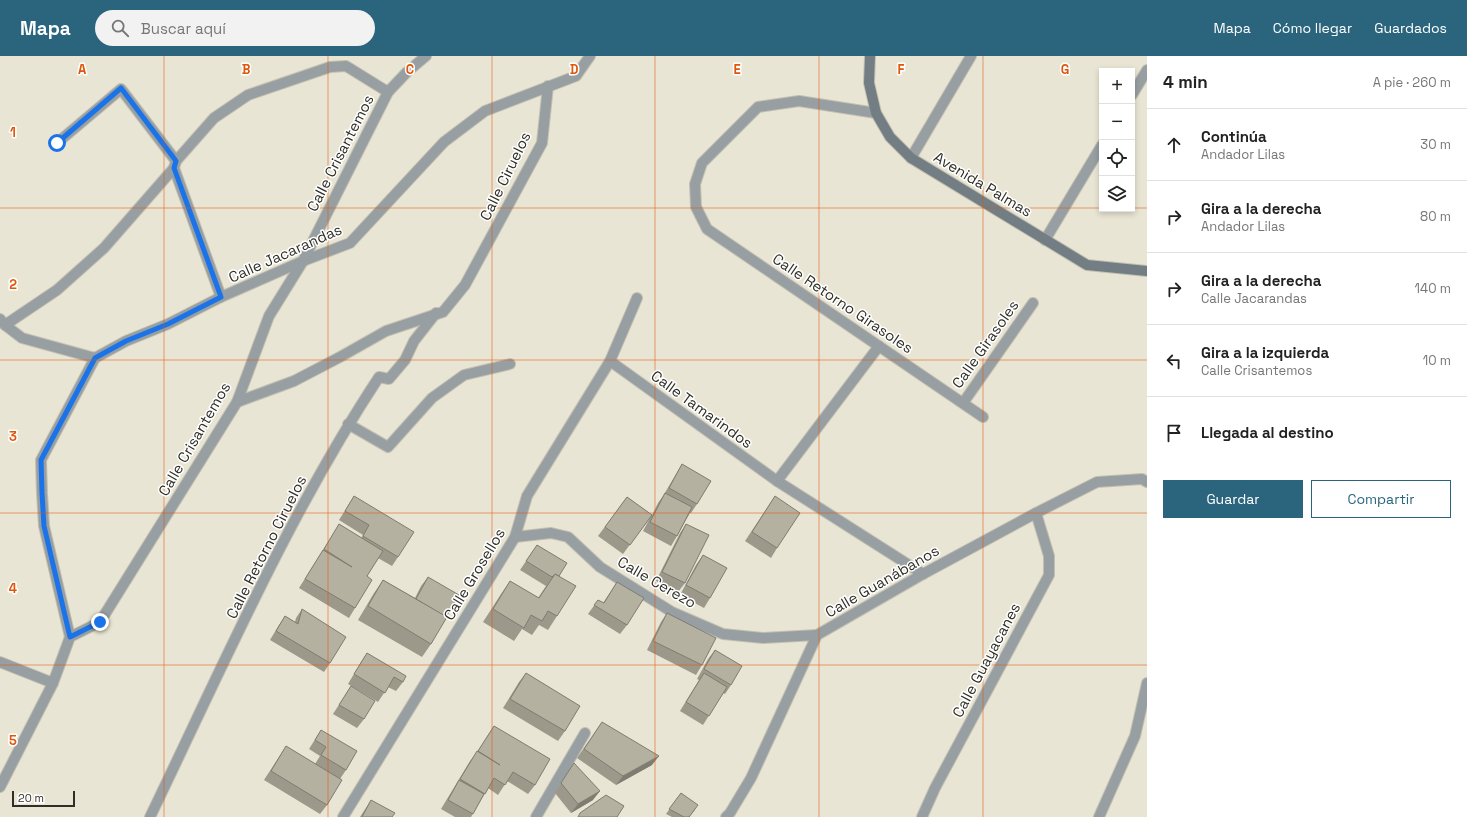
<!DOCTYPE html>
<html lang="es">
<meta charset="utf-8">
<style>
body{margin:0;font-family:"Space Grotesk",sans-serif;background:#f2f2f2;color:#222}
.controls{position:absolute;right:12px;top:12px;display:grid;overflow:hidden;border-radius:0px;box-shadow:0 2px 6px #0003}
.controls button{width:36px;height:36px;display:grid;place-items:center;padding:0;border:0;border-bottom:1px solid #e0e0e0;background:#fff;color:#222;font:20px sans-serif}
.scale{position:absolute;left:12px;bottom:10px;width:63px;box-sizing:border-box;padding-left:4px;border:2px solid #2f2e27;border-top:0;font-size:11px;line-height:14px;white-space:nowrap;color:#2f2e27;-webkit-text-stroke:3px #fff;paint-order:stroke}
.stop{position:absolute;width:12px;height:12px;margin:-9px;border:3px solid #1a73e8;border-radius:50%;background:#fff}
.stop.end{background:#1a73e8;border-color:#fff;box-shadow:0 1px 4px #0008}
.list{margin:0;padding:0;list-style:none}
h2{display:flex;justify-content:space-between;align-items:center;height:52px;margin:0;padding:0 16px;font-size:17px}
h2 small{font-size:13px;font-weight:400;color:#767676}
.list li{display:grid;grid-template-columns:26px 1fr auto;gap:12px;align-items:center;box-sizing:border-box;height:72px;padding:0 16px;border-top:1px solid #e0e0e0}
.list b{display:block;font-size:15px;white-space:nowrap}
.list p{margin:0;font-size:13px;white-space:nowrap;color:#767676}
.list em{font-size:13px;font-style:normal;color:#767676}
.actions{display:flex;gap:8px;padding:12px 16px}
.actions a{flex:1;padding:9px 0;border:1px solid #2a657d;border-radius:0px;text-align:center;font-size:14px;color:#2a657d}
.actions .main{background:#2a657d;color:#fff}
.icon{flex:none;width:22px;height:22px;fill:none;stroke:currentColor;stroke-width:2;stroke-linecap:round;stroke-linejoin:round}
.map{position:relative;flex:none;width:1147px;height:761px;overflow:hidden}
header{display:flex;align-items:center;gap:24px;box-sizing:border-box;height:56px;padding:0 20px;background:#2a657d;color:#fff}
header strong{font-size:19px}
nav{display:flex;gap:22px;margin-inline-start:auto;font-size:14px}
.search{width:280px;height:36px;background:#f2f2f2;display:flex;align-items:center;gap:10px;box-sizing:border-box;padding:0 14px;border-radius:22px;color:#767676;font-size:15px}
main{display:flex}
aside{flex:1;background:#fff}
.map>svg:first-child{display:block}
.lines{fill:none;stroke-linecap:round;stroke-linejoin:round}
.street-casing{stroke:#c4c0b1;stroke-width:12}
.secondary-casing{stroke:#c4c0b1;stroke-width:12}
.street{stroke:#979fa3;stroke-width:10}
.secondary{stroke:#727e83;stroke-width:10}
.wall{fill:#9c988a}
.shaded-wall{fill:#7f7c71}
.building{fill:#b5b1a1;stroke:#7f7c71}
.route{stroke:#1a73e8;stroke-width:5}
.grid{fill:none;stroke:#df570d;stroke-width:1;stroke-opacity:0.55}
.labels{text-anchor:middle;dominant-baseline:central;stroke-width:3;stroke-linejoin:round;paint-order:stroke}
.street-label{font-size:15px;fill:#2f2e27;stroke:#fff}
.grid-label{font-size:13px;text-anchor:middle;font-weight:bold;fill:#df570d;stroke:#fff;stroke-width:3;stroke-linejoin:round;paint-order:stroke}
</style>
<header>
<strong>Mapa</strong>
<div class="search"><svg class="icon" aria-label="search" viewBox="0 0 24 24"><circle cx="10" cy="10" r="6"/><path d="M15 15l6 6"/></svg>Buscar aquí</div>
<nav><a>Mapa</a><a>Cómo llegar</a><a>Guardados</a></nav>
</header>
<main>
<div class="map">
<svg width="1147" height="761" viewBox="0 0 1147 761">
<rect width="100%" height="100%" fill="#e9e5d4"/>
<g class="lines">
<g class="street-casing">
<g id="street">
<path d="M1132,39L1147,14"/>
<path d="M876,57L799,45L758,51L702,107L695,128L696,151L707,173L983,361"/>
<path d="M57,87L121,33L176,105L174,112L221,241"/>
<path d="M911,102L971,0"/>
<path d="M176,105L214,62L248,39L330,11L346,10L388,36"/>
<path d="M1045,184L1102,89"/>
<path d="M0,263L5,269L22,282L95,302"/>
<path d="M5,269L57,234L104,192L174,112"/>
<path d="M610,305L777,425L923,518"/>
<path d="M237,346L294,325L340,301L386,275L443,256L465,229L542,87L548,30"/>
<path d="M963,347L1033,247"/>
<path d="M348,368L388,391L432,342L464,319L510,308"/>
<path d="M777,425L879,290"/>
<path d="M515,481L551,477L568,481L600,511L672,556L723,578L763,582L817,579"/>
<path d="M70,581L44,470L42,437L41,404L95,302L126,285L168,268L221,241L303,205L350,187L444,86L485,55L576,20L590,0"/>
<path d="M0,606L53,627"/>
<path d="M0,731L53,627L70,581L100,566L237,346L269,260L303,205L388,36L407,16L426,0"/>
<path d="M150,761C222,612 288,459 379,321L389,323L405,304L414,285L436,257"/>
<path d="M343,761L515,481L527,440L610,305L637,242"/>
<path d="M536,761L585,677"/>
<path d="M726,761L730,757L751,722L817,579L923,518L1036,457L1097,426L1142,423L1147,426"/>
<path d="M922,761L935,732L1049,519V500L1036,457"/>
<path d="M1099,761L1135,680L1147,627"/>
</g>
</g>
<g class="secondary-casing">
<path id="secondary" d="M870,0L869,27L876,57L890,81L911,102L1087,209L1147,215"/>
</g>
<use href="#street" class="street"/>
<use href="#secondary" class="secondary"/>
</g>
<g class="wall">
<path d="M682,408L697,448L691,457H690L677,480L671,490L643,475L651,460L623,498L598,480L627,441L652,459L658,447L663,440L676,418Z"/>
<path d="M354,440L398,501L392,510L378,502L367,520L355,552L349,562L299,532L333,478L339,468L361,482L363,479L339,464Z"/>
<path d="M775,440L777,492L771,502L745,485Z"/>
<path d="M686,468L685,527L678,536L656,525L680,477Z"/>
<path d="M537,489L559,520L557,560L548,574L539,569L532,579L522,573L514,585L483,566L501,538L510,525L538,542L546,530L520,514Z"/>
<path d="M703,499L710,542L704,552L680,539L696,509Z"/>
<path d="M428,521L446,561L431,588L422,601L358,564L374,537L383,524L415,542L421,530Z"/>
<path d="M617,526L627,569L620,578L588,558L598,544L603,547Z"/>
<path d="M302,553L330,607L324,616L270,584L279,569L285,560L295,566L296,562Z"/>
<path d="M667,557L702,609L696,619L647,594L661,566Z"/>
<path d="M715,594L731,629L725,638L723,637L703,669L680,655L699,624L697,623L708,603Z"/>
<path d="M367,597L403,626L396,635L388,631L378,646L348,628L361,606Z"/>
<path d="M526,617L565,675L558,685L503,652L519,626Z"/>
<path d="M351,630L364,663L357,672L333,658Z"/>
<path d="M602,666L652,709L616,729L577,702Z"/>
<path d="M494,670L535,729L528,738L507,725L498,739L488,732L471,761H455L441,753L470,705L477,696Z"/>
<path d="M321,674L346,714L340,723L327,749L320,758L264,724L286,690L315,708L320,700L309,693Z"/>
<path d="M574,707L593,744L571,757L555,737Z"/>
<path d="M681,737L695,754L689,761H672L666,758Z"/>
<path d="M371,744L392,761H360Z"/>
</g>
<g class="shaded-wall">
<path d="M659,700L652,709L616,729L623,720Z"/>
<path d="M600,735L593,744L571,757L578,748Z"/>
</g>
<g class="building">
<path d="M682,408L711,425L697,448L669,432Z"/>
<path d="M665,437L692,451L677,480L650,466Z"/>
<path d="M354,440L414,476L398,501L363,480L369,469L345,455Z"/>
<path d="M775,440L800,457L777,492L752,476Z"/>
<path d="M627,441L652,459L630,489L605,471Z"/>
<path d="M339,468L383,495L367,520L372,524L355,552L305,523L323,494L352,511L324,493Z"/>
<path d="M686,468L709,479L685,527L662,516Z"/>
<path d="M537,489L567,507L559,520L555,518L552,521L526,505Z"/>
<path d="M703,499L727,512L710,542L686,529Z"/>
<path d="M555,518L576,530L557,560L548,555L542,565L531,559L524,572L493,553L510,525L539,542Z"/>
<path d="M428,521L459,539L446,561L416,543Z"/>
<path d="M383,524L447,561L431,588L368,550Z"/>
<path d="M617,526L644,542L627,569L594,549L598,544L604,547Z"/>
<path d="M302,553L346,581L330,607L276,575L285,560L298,568Z"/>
<path d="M667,557L716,582L702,609L653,585Z"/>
<path d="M715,594L742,610L731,629L704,613Z"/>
<path d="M367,597L406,620L403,626L394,621L385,637L354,618Z"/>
<path d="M526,617L580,650L565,675L510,643Z"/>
<path d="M704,617L727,631L709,660L686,646Z"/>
<path d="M351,630L375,645L364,663L339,649Z"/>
<path d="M602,666L659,700L623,720L584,693Z"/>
<path d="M494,670L550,703L535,729L513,716L505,729L494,722L485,738L460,723L477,695L500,709L478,695Z"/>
<path d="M321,674L357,695L346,714L321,699L326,691L315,684Z"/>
<path d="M286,690L342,724L327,749L271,715Z"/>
<path d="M574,707L600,735L578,748L561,727Z"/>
<path d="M459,724L484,738L473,758L448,744Z"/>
<path d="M681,737L698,749L689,761H684L669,753Z"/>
<path d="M606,739L624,750L617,761H578L580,757Z"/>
<path d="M371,744L395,757L392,761H362Z"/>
</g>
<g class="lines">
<path class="route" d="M57,87L121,32L176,105L174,112L221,241L168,268L126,285L95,302L41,404L42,437L44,470L70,581L100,566"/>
</g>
<path class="grid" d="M164,0V761M328,0V761M492,0V761M655,0V761M819,0V761M983,0V761M0,152H1102M1132,152H1147M0,304H1147M0,457H1147M0,609H1147"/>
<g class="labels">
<g class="street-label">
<text transform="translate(340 97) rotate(-63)">Calle Crisantemos</text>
<text transform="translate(505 120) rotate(-64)">Calle Ciruelos</text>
<text transform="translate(983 128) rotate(31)">Avenida Palmas</text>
<text transform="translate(285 197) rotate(-24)">Calle Jacarandas</text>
<text transform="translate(843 247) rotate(34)">Calle Retorno Girasoles</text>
<text transform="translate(985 288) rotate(-55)">Calle Girasoles</text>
<text transform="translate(702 353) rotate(36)">Calle Tamarindos</text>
<text transform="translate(194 383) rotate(-60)">Calle Crisantemos</text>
<text transform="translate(266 491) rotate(-63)">Calle Retorno Ciruelos</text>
<text transform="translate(474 518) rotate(-59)">Calle Grosellos</text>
<text transform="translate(882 525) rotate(-30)">Calle Guanábanos</text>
<text transform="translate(657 526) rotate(30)">Calle Cerezo</text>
<text transform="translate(986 604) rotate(-62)">Calle Guayacanes</text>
</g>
</g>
<g class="grid-label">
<text x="82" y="18">A</text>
<text x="246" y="18">B</text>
<text x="410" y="18">C</text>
<text x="574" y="18">D</text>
<text x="737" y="18">E</text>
<text x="901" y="18">F</text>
<text x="1065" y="18">G</text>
<text x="13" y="81">1</text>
<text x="13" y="233">2</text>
<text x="13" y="385">3</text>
<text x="13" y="537">4</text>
<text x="13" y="689">5</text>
</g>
</svg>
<div class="controls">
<button>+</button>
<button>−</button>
<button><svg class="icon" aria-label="locate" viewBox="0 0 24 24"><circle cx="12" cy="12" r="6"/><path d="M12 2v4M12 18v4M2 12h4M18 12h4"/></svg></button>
<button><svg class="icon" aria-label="layers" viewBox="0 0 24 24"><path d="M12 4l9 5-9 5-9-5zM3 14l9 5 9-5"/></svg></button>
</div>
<div class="scale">20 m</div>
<div class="stop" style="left:57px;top:87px"></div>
<div class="stop end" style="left:100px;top:566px"></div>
</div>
<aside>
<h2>4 min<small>A pie · 260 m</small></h2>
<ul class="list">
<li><svg class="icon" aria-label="ahead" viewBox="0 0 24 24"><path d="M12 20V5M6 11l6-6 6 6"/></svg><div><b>Continúa</b><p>Andador Lilas</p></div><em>30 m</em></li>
<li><svg class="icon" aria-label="right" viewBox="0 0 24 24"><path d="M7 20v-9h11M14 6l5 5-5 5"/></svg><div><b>Gira a la derecha</b><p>Andador Lilas</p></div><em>80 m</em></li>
<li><svg class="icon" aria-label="right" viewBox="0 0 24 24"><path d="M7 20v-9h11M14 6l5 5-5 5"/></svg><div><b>Gira a la derecha</b><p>Calle Jacarandas</p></div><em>140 m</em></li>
<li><svg class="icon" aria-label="left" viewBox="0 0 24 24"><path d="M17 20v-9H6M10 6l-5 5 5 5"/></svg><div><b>Gira a la izquierda</b><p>Calle Crisantemos</p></div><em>10 m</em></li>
<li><svg class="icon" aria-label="arrive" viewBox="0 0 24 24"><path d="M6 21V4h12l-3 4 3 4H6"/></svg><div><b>Llegada al destino</b></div></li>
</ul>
<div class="actions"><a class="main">Guardar</a><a>Compartir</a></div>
</aside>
</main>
